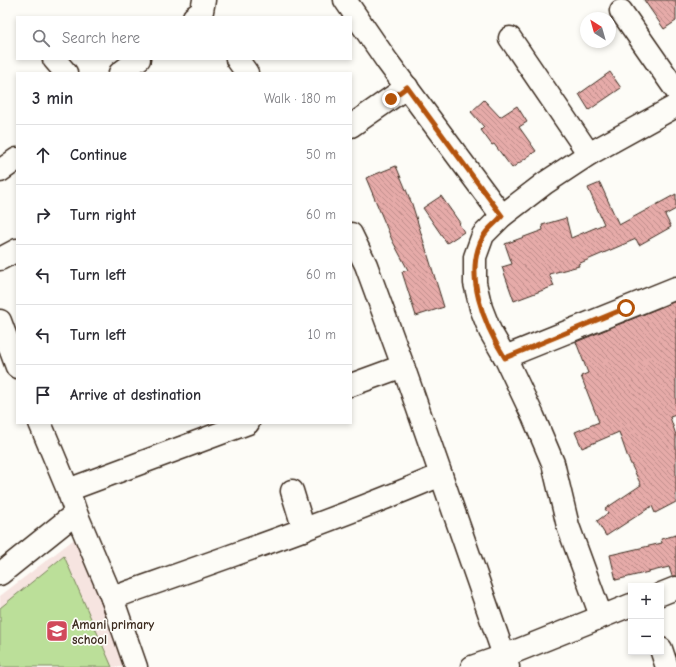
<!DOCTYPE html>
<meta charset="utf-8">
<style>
body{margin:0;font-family:"Comic Neue",sans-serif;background:#f7f7f7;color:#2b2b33}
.controls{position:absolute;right:12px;bottom:12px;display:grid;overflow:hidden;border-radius:0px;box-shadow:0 2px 6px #0003}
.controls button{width:36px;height:36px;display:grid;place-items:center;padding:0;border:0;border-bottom:1px solid #e1e1e2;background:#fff;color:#2b2b33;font:20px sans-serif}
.compass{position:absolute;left:580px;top:12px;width:36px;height:36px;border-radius:50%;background:#fff;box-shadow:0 2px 6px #0003;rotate:323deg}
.stop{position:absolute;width:12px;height:12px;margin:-9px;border:3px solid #b45309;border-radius:50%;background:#fff}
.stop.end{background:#b45309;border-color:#fff;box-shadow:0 1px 4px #0008}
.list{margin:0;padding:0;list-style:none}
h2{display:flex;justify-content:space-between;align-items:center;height:52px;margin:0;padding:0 16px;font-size:17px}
h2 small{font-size:13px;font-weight:400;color:#7c7c81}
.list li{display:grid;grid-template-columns:26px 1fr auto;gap:12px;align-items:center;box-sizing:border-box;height:60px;padding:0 16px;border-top:1px solid #e1e1e2}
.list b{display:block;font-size:15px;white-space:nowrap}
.list em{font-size:13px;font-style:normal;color:#7c7c81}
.icon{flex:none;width:22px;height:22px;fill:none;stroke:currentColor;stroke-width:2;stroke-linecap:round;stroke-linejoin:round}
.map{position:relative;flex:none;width:676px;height:667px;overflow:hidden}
.search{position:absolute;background:#fff;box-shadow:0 2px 6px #0003;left:16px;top:16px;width:336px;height:44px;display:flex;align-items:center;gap:10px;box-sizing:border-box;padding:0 14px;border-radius:0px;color:#7c7c81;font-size:15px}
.panel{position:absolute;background:#fff;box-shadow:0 2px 6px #0003;left:16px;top:72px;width:336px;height:352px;border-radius:0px}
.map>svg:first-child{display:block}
.built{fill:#f6e4e0}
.green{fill:#bbdf99;stroke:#7b845c}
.building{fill:url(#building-back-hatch);stroke:#3b2a1e}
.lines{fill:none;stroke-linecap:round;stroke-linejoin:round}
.minor-casing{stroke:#3b2a1e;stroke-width:25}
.minor{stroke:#fdfcf7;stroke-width:22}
.route{stroke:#b45309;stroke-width:5}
.labels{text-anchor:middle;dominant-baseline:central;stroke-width:3.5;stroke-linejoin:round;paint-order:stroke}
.poi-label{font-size:13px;font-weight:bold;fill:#3b2a1e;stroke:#fdfcf7;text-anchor:start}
</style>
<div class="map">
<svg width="676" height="667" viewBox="0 0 676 667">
<defs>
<pattern id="building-back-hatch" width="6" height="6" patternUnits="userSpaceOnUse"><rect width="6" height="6" fill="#e6aba9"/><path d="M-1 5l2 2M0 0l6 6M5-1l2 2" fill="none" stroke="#bc8b89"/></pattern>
</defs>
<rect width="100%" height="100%" fill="#fdfcf7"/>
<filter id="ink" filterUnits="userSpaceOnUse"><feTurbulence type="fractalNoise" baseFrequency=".025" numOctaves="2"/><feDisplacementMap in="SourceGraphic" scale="8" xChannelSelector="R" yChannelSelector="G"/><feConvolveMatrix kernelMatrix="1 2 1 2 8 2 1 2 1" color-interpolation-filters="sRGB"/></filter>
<g filter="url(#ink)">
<path class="built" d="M77,537L128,667H0V596Z"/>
<path class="green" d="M64,556L112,667H0V608Z"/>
<g class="building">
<path d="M644,0H676V21L664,29Z"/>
<path d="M610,72L621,88L589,110L579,94Z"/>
<path d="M484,100L500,117L517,106L527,122L519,127L536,151L512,168L494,144L492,145L481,130L484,127L471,112Z"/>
<path d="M396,166L412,204L444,307L416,316L402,272L408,270L392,240L366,178Z"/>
<path d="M600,183L619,225L676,194V209L665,215L671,227L639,245L636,239L578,264L579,266L549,274L554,286L514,301L502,267L512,264L505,244L543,230L542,225L566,218L571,238L604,224L588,188Z"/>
<path d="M441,196L460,223L459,224L464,232L447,243L423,208Z"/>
<path d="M676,301V415L670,417L676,435V502L655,513L652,506L606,536L597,521L608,513L605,509L641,485L628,458L619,432L582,448L575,432L599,422L581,376L588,373L576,342Z"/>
<path d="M676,535V576H672L669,567L616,580L610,555L662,543L661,539Z"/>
</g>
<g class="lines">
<g class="minor-casing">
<g id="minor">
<path d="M345,0L387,61L502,216"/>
<path d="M621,11L676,90"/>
<path d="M194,17L202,11L204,0"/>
<path d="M510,38L589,154"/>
<path d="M54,59L66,73"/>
<path d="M237,59L247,73"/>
<path d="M120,73L139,59"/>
<path d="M351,126L407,87"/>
<path d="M0,171L17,159"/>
<path d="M351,234L366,265L403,366L508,667"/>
<path d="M0,259L17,250"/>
<path d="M0,321L17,367"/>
<path d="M505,357L676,288"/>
<path d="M351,385L403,366"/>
<path d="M40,423L68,490L76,513L112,598L136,667"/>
<path d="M68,490L248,423"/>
<path d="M292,491L304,530"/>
<path d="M0,574L76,513"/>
<path d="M661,594L676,588"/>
<path d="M112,598C222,559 333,521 441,475"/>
<path d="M601,616L568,526L553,463L533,416L505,357L490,331L481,308L475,283V257L483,235L502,216L545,183L589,154L676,106"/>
<path d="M661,649L667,667"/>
<path d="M472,667L504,656L631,605"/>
</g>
</g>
<use href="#minor" class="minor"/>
</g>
</g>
<g class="lines" filter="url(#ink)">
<path class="route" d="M391,99L407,87L502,216C496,223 487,229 483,237C463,274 484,325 505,358L626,308"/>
</g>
<defs>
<g id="school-square" transform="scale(1.15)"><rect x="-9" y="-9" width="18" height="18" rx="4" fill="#d1495b" stroke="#fdfcf7"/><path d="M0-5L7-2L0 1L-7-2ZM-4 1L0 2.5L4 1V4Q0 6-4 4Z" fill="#fff"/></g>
</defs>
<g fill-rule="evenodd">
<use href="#school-square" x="57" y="631"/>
</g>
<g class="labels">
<g class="poi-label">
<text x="72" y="624">Amani primary<tspan x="72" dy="15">school</tspan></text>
</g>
</g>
</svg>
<div class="controls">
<button>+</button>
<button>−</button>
</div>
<svg class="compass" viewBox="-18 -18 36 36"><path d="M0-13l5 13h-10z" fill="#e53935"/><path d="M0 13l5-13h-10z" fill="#7c7c81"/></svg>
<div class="stop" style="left:626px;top:308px"></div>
<div class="stop end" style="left:391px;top:99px"></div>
<div class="search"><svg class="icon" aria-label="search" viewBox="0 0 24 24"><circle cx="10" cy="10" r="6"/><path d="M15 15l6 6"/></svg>Search here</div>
<section class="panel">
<h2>3 min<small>Walk · 180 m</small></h2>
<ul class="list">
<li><svg class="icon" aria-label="ahead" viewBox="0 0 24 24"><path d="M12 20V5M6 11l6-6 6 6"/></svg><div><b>Continue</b></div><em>50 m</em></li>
<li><svg class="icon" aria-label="right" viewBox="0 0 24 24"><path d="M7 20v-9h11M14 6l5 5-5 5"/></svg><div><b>Turn right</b></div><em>60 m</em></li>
<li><svg class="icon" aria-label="left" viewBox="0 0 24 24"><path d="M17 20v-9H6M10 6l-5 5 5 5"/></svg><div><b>Turn left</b></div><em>60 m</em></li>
<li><svg class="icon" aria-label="left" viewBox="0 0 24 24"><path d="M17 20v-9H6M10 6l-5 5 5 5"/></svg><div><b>Turn left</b></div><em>10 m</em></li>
<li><svg class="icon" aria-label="arrive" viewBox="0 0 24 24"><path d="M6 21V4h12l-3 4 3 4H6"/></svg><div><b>Arrive at destination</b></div></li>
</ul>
</section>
</div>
